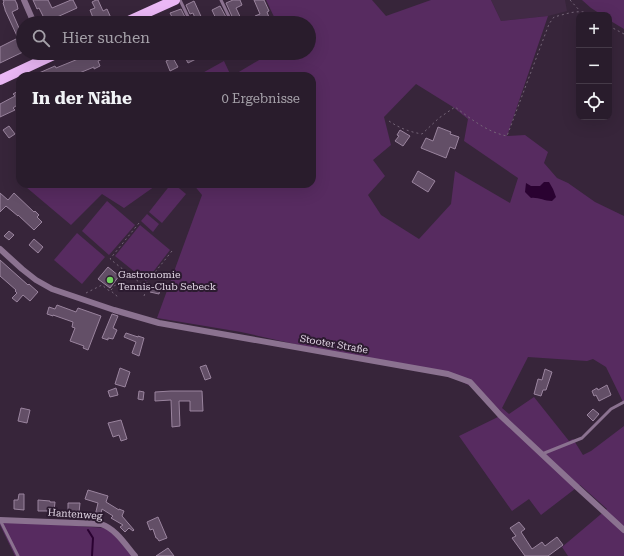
<!DOCTYPE html>
<html lang="de">
<meta charset="utf-8">
<style>
body{margin:0;font-family:"Roboto Serif",serif;background:#312534;color:#f1f3f6}
.controls{position:absolute;right:12px;top:12px;display:grid;overflow:hidden;border-radius:8px;box-shadow:0 4px 16px #0002}
.controls button{width:36px;height:36px;display:grid;place-items:center;padding:0;border:0;border-bottom:1px solid #453a48;background:#291c2c;color:#f1f3f6;font:20px sans-serif}
.list{margin:0;padding:0;list-style:none}
h2{display:flex;justify-content:space-between;align-items:center;height:52px;margin:0;padding:0 16px;font-size:17px}
h2 small{font-size:13px;font-weight:400;color:#a5a1a9}
.icon{flex:none;width:22px;height:22px;fill:none;stroke:currentColor;stroke-width:2;stroke-linecap:round;stroke-linejoin:round}
.map{position:relative;flex:none;width:624px;height:556px;overflow:hidden}
.search{position:absolute;background:#291c2c;box-shadow:0 4px 16px #0002;left:16px;top:16px;width:300px;height:44px;display:flex;align-items:center;gap:10px;box-sizing:border-box;padding:0 14px;border-radius:22px;color:#a5a1a9;font-size:15px}
.panel{position:absolute;background:#291c2c;box-shadow:0 4px 16px #0002;left:16px;top:72px;width:300px;height:116px;border-radius:12px}
.map>svg:first-child{display:block}
.built{fill:#412a45}
.green{fill:#572b60;fill-rule:evenodd}
.water{fill:#2a0231}
.lines{fill:none;stroke-linecap:round;stroke-linejoin:round}
.stream{stroke:#2a0231;stroke-width:2}
.building{fill:#634f67;stroke:#9a849e}
.path{stroke:#756578;stroke-width:1;stroke-dasharray:2 3;stroke-linecap:butt}
.service{stroke:#8b7290;stroke-width:3}
.minor{stroke:#8b7290;stroke-width:6}
.primary{stroke:#eab7f5;stroke-width:10}
.poi-dot{fill:#71d35e;stroke:#2c1b30;stroke-width:1.5}
.labels{text-anchor:middle;dominant-baseline:central;stroke-width:4;stroke-linejoin:round;paint-order:stroke}
.poi-label{font-size:10px;fill:#e0d5e3;stroke:#2c1b30;text-anchor:start}
.street-label{font-size:10px;fill:#e0d5e3;stroke:#2c1b30}
</style>
<div class="map">
<svg width="624" height="556" viewBox="0 0 624 556">
<rect width="100%" height="100%" fill="#37253a"/>
<path class="built" d="M491,0H565L567,11L548,16L501,21Z"/>
<g class="green">
<path d="M266,0H372L386,16L431,0H491L501,21L548,16L507,136L525,135L548,152L544,163L557,178L568,183L595,202L624,216V404L606,367L593,359L587,361L528,357L502,408L509,414L534,397L569,441L573,439L583,455L591,451L624,426V556H568L562,547L607,509L580,485L541,515L529,499L512,511L459,436L500,416L470,386L457,379L428,372L398,367L241,332L157,318L202,195L193,184H312V76H232L271,53H309V23H277ZM416,84L453,107L468,119L464,141L518,178L510,203L455,171L451,204L419,239L381,215L368,195L385,176L373,160L391,145L384,117Z"/>
<path d="M582,0H624V29L609,20V15H602L591,8Z"/>
<path d="M224,61L231,76H197Z"/>
<path d="M24,184H158L124,208L102,194L71,225L26,187Z"/>
<path d="M171,184H174L186,194L162,223L149,212Z"/>
<path d="M107,201L135,225L109,255L82,231Z"/>
<path d="M147,214L159,224L153,232L141,221Z"/>
<path d="M140,225L170,250L146,281L115,256Z"/>
<path d="M77,233L105,257L82,284L54,260Z"/>
<path d="M0,520L105,528L110,530L132,556H15L0,525Z"/>
</g>
<path class="water" d="M544,182H549L553,189L556,197L552,201C544,201 538,197 531,198L525,192L526,183L531,186H540Z"/>
<g class="lines">
<path class="stream" d="M88,530L93,538L92,556"/>
</g>
<g class="building">
<path d="M3,0H15L17,4L18,9L12,12L19,28L23,27V52L0,63V47L18,38L5,10V9L3,3L4,2Z"/>
<path d="M33,0H48L52,8L71,0H73L77,8L46,22L39,8L37,9Z"/>
<path d="M96,0H98L103,11L107,9L111,18L100,23H95L90,10L95,8L92,2Z"/>
<path d="M233,0H240L242,5L236,8L243,23H235L226,3Z"/>
<path d="M254,0H264L269,11L267,12L270,20L264,23H259L255,16L260,14Z"/>
<path d="M194,1L204,23H197L193,13L190,14L186,5Z"/>
<path d="M220,6L226,17L217,21L212,10Z"/>
<path d="M181,9L185,17L181,19L183,23H175L170,13Z"/>
<path d="M94,53H116L98,61L100,66L94,69V67L72,76H32L55,66L56,68L83,57V58Z"/>
<path d="M183,53H196L198,58L188,63Z"/>
<path d="M173,58L178,67L170,71L166,61Z"/>
<path d="M20,90V104V103L13,108L15,110L0,117V104L15,96L13,94Z"/>
<path d="M9,126L15,134L9,138L3,130Z"/>
<path d="M438,127L451,132L450,134L459,137L455,149L450,147L446,158L421,148L426,138L433,141Z"/>
<path d="M400,130L410,136L403,146L395,141L399,136L397,135Z"/>
<path d="M418,171L435,181L428,192L412,182Z"/>
<path d="M0,193L8,200L14,193L34,212L35,211L39,215L37,217L42,222L34,230L18,215V216L6,206L0,212Z"/>
<path d="M9,231L14,235L9,240L4,236Z"/>
<path d="M34,239L43,247L38,253L29,245Z"/>
<path d="M0,260L28,285L29,284L38,292L30,301L23,295L17,302L12,298L17,293L15,291L16,290L0,276Z"/>
<path d="M108,267L119,276L110,288L98,279Z"/>
<path d="M152,286L160,288L159,294L150,292Z"/>
<path d="M57,305L76,312L78,308L101,316L88,350L83,348L84,346L70,341L75,328L72,327L73,322L53,315V316L47,314L49,307L55,309Z"/>
<path d="M112,314L118,316L113,328L117,330L113,339L108,338V340L102,338Z"/>
<path d="M126,333L138,337V336L144,338L139,356L132,353L136,342L124,337Z"/>
<path d="M206,365L211,378L205,380L200,367Z"/>
<path d="M120,368L130,372L125,387L115,384Z"/>
<path d="M545,369L552,372L546,390H543L541,396L534,394L538,379L542,380Z"/>
<path d="M607,385L611,395L599,401L596,395L594,396L592,391L597,388L598,390Z"/>
<path d="M116,388L118,395L110,397L108,391Z"/>
<path d="M139,391L144,392L143,400L138,399Z"/>
<path d="M171,391H202L203,411H190V401H179L180,426L172,427L171,400L155,401V392Z"/>
<path d="M21,408L30,410L27,423L18,421Z"/>
<path d="M593,409L599,414L593,421L587,415Z"/>
<path d="M121,420L127,439L121,441L119,435L113,437L108,423Z"/>
<path d="M88,490L108,496L106,502L119,510V509L124,511L122,516L134,530L133,531L129,528L125,532L120,527L123,525L111,518L113,516L102,509L100,518L95,516L98,503L85,499Z"/>
<path d="M19,494H24V510L14,509V500H18Z"/>
<path d="M38,500L50,501V502H55L54,511H38Z"/>
<path d="M68,503H80L79,513H68Z"/>
<path d="M158,517L167,538L159,541L157,538H156L153,529L150,530L147,522Z"/>
<path d="M519,522L525,529L521,532L532,549L542,542L545,546L557,537L563,545L548,556H525L512,538L516,536L510,528Z"/>
<path d="M168,548L174,556H156Z"/>
</g>
<g class="lines">
<g class="path">
<path d="M570,0L580,11"/>
<path d="M609,26L624,34"/>
<path d="M389,121C399,128 410,132 422,134L439,118L455,107C471,119 487,132 507,136L549,24L554,17C566,14 581,8 592,15"/>
<path d="M139,223L110,259L144,286"/>
<path d="M111,290L118,282L116,280"/>
<path d="M86,293L102,285L108,290L111,291L118,297"/>
<path d="M144,296L147,288L144,286L172,251"/>
</g>
<g class="service">
<path d="M180,0L191,23"/>
<path d="M221,0L232,23"/>
<path d="M542,454L582,438L611,409L624,402"/>
<path d="M0,520L18,556"/>
</g>
<g class="minor">
<path d="M24,0L34,23"/>
<path d="M0,249L22,269L36,280L52,289L114,310L159,323L448,374L470,382L500,415L578,488L624,530"/>
<path d="M0,520L101,524C116,529 125,544 135,556"/>
</g>
<g class="primary">
<path d="M124,23L175,0"/>
<path d="M0,80L58,53"/>
</g>
</g>
<circle class="poi-dot" cx="110" cy="280" r="4"/>
<g class="labels">
<g class="poi-label">
<text x="118" y="274">Gastronomie<tspan x="118" dy="12">Tennis-Club Sebeck</tspan></text>
</g>
<g class="street-label">
<text transform="translate(334 344) rotate(10)">Stooter Straße</text>
<text transform="translate(75 514) rotate(4)">Hantenweg</text>
</g>
</g>
</svg>
<div class="controls">
<button>+</button>
<button>−</button>
<button><svg class="icon" aria-label="locate" viewBox="0 0 24 24"><circle cx="12" cy="12" r="6"/><path d="M12 2v4M12 18v4M2 12h4M18 12h4"/></svg></button>
</div>
<div class="search"><svg class="icon" aria-label="search" viewBox="0 0 24 24"><circle cx="10" cy="10" r="6"/><path d="M15 15l6 6"/></svg>Hier suchen</div>
<section class="panel">
<h2>In der Nähe<small>0 Ergebnisse</small></h2>
<ul class="list">
</ul>
</section>
</div>
